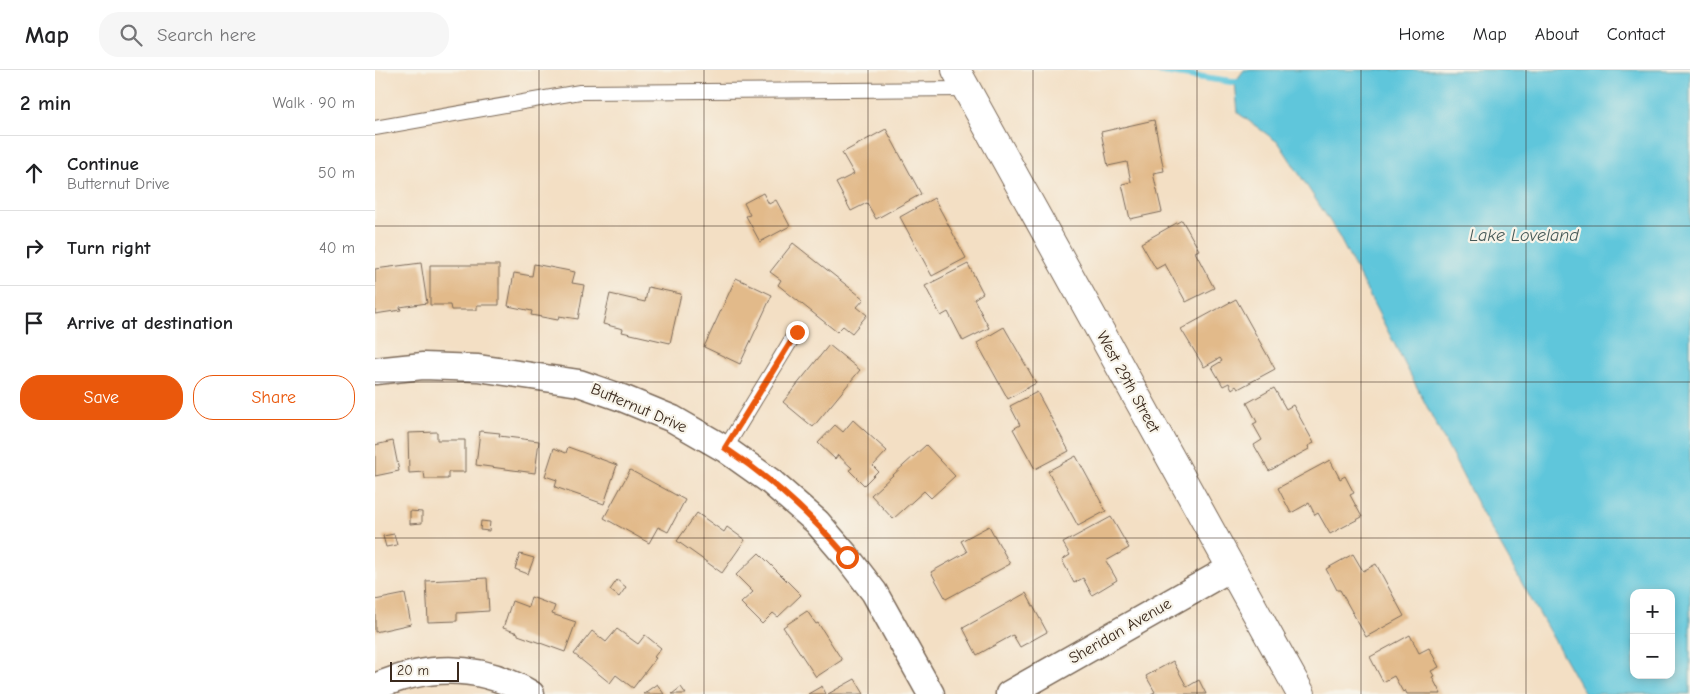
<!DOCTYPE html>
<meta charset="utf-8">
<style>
body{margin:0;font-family:"Comic Neue",sans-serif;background:#f6f6f6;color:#202124}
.controls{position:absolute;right:15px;bottom:15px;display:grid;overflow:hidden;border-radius:10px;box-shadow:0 2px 8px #0003}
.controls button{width:45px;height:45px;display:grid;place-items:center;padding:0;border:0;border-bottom:1px solid #e0e0e0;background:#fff;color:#202124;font:25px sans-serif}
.scale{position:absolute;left:15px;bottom:12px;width:69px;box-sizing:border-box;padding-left:5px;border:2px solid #3b2a1e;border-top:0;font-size:14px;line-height:18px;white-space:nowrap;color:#3b2a1e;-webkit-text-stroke:4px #f7f3e8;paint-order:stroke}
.stop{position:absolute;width:15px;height:15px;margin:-11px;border:4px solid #ea580c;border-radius:50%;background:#fff}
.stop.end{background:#ea580c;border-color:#fff;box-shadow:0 1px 5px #0008}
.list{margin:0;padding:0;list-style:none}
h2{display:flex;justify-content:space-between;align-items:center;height:65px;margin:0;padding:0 20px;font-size:21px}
h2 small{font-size:16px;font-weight:400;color:#757577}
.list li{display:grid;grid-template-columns:32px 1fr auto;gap:15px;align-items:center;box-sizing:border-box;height:75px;padding:0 20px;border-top:1px solid #e0e0e0}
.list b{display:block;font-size:19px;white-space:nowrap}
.list p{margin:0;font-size:16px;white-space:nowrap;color:#757577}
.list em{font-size:16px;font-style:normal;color:#757577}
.actions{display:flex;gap:10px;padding:15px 20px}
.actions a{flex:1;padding:11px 0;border:1px solid #ea580c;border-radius:20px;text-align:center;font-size:18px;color:#ea580c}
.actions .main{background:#ea580c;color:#fff}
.icon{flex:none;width:28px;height:28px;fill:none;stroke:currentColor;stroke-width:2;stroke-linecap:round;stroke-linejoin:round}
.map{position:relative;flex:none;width:1315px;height:624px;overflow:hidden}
header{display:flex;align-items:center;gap:30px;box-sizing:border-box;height:70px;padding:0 25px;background:#fff;border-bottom:1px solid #e0e0e0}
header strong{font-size:24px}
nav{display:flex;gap:28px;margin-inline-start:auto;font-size:18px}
.search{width:350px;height:45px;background:#f6f6f6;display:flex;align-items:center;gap:12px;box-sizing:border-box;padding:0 18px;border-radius:20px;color:#757577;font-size:19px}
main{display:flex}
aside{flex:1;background:#fff}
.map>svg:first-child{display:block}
.water{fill:#5ec6db;stroke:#4c787c;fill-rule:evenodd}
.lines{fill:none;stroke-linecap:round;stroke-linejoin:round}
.stream{stroke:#5ec6db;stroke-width:7}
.building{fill:#e2ba8a}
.service-casing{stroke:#7b6958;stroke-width:16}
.minor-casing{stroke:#7b6958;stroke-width:29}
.secondary-casing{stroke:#7b6958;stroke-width:30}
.service{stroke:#fff;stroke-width:14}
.minor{stroke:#fff;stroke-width:26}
.secondary{stroke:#fff;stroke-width:28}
.route{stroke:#ea580c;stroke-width:6}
.grid{fill:none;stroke:#3b2a1e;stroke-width:1;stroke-opacity:0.55}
.labels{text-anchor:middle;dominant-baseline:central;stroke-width:4.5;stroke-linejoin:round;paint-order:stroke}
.street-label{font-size:16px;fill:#3b2a1e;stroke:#f7f3e8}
.water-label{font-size:18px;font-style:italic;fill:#465957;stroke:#f7f3e8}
</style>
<header>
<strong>Map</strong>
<div class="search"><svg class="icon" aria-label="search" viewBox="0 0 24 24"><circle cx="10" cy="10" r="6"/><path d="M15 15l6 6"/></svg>Search here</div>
<nav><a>Home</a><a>Map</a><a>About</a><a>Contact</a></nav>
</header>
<main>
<aside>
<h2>2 min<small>Walk · 90 m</small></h2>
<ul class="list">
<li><svg class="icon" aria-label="ahead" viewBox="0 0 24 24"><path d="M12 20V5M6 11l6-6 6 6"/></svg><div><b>Continue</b><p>Butternut Drive</p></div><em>50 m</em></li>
<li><svg class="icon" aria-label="right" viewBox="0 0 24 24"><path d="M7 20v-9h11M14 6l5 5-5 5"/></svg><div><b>Turn right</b></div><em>40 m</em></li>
<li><svg class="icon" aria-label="arrive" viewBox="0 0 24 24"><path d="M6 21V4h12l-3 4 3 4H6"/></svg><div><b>Arrive at destination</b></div></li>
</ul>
<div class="actions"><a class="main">Save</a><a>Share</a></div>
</aside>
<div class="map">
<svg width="1315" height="624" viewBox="0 0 1315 624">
<rect width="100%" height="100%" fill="#f7f3e8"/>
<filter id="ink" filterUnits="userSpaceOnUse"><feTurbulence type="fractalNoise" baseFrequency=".02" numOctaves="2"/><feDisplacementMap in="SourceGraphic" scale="10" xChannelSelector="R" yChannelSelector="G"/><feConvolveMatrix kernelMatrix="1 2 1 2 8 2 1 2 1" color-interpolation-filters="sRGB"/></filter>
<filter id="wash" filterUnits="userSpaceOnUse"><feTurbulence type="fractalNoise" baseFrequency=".0096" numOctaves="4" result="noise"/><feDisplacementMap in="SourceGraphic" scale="20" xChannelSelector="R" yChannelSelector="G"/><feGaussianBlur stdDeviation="1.12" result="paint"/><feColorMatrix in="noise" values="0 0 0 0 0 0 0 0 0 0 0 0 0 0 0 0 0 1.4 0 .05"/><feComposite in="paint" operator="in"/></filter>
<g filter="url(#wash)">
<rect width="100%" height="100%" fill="#f3dfc4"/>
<path class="water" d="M869,0H1315V624H1210L1107,443L960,159L904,73L863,43L860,12ZM1259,523H1296V605H1259Z"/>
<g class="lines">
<path class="stream" d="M777,0L860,12"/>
</g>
<g id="blocks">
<g class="building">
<path d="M779,50L789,101L778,103L787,142L755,149L747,114L756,112L752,92L733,96L726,62Z"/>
<path d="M511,59L546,124L501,149L492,133L476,141L461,113L479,104L467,83Z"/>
<path d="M388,123L394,134L401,130L415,156L385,172L371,146L375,145L369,133Z"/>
<path d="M559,128L591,188L557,206L525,147Z"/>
<path d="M807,150L824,180L820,182L839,218L811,232L790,194L781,199L766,173Z"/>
<path d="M418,173L489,229L482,237L492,245L477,263L468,256L462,262L403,215L406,210L395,202Z"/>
<path d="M46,193L52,233L25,237L26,240L0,244V199Z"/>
<path d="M159,194L200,202L197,213L209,215L203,249L184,246L183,250L156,245L157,241L133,236L139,203L157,206Z"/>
<path d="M593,194L608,223L599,229L614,258L588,271L573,242L566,246L550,216Z"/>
<path d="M55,195H124V235H102V240H76L75,235H55Z"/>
<path d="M361,208L397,225L365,294L329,277Z"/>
<path d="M273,217L306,224L295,273L247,262L248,259L228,254L235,224L270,232Z"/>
<path d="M861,229L900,299L863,319L861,316L857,319L854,313L848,316L837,297L847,291L845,288L829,297L806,259Z"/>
<path d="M629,257L661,313L633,329L602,273Z"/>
<path d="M454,275L485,300L438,357L408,332Z"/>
<path d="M899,318L911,339L918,335L939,373L933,376L934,379L894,401L879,375L887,370L878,354L882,352L872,333Z"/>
<path d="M662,322L694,381L660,399L638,359L645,355L635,336Z"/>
<path d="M478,350L512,381L498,396L503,401L489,415L474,400L477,398L463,385L460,389L443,373L460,355L468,362Z"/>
<path d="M105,361L125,363L124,366L164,371L160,403L101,395Z"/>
<path d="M62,362V370H90V402H73V409H50L49,402L34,403L33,363Z"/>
<path d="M18,371L24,401L0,406V375Z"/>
<path d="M551,375L580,406L556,428L549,421L518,449L496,425Z"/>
<path d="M193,377L242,395L229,434L180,417L182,410L170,406L179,378L191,383Z"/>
<path d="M701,386L731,441L703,456L673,401Z"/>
<path d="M955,390L965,409L970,406L979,423L975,425L987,447L955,464L943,443L940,445L934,433L916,443L903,418Z"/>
<path d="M255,400L310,430L293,462L283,457L274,473L229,448Z"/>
<path d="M35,441L47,442V453L35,454Z"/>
<path d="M322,443L349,462L352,457L370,470L347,503L302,471Z"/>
<path d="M736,447L754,478L731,491L742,510L717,525L708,508L699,513L687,490L695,485L688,473Z"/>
<path d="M106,451L115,452L114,461L105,460Z"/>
<path d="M614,456L635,494L571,529L556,502L592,482L586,471Z"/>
<path d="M19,464L22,475L11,477L8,466Z"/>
<path d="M384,483L426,525L403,547L398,543L387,554L366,533L378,522L361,505Z"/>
<path d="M145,484L159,488L153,504L140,499Z"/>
<path d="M978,484L988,501L1001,494L1029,546L991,567L965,520H962L951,499Z"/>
<path d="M112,508L114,541L82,543V551L53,552L51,511Z"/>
<path d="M242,510L251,517L244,527L235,520Z"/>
<path d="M651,523L672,562L645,577L638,565L602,585L588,558Z"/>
<path d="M30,524L36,554L0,562V530Z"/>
<path d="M156,527L180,536L177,544L201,552L190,582L143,565V563L128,558L137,531L153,537Z"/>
<path d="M432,541L441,554L443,553L467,590L441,607L408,557Z"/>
<path d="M242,559L263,574L270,565L286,578L279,587L281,588L258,618L241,605L235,613L199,584L217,561L231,572Z"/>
<path d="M1035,565L1044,583L1054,578L1064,597L1056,601L1059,606L1057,607L1066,624H1032L1030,620L1028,622L1019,606L1008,612L995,587Z"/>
<path d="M798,591L812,617L824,610L831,624H776L780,622L771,606Z"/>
<path d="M480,609L489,624H453Z"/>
<path d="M282,614L289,624H268Z"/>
<path d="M447,616L451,624H433Z"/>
<path d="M306,617L311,624H297Z"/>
</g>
</g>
</g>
<g filter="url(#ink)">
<use href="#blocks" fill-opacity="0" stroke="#7b6958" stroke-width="1"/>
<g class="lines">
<g class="service-casing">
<g id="service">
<path d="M0,58L205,22L591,19"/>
<path d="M350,379L421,262"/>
</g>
</g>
<g class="minor-casing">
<g id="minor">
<path d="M0,301L48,296L103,298L204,313L247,328L298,349L350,379L395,411L442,452L472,487L499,522L556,624"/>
<path d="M0,617C53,594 105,593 156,624"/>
<path d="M634,624L856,498"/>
</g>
</g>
<g class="secondary-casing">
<path id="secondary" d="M581,0L926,624"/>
</g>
<use href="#service" class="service"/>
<use href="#minor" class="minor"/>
<use href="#secondary" class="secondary"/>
</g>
</g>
<g class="lines" filter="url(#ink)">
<path class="route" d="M422,262L350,378C397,409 436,445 472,487"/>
</g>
<path class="grid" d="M164,0V624M329,0V624M493,0V624M658,0V624M822,0V624M986,0V624M1151,0V624M0,156H1315M0,312H1315M0,468H1315"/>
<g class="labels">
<g class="street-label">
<text transform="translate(753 312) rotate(61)">West 29th Street</text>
<text transform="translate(264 338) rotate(23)">Butternut Drive</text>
<text transform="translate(745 561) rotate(-30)">Sheridan Avenue</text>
</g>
<g class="water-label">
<text x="1149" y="165">Lake Loveland</text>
</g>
</g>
</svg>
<div class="controls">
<button>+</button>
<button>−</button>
</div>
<div class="scale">20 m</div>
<div class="stop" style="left:472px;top:487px"></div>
<div class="stop end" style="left:422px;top:262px"></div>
</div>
</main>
